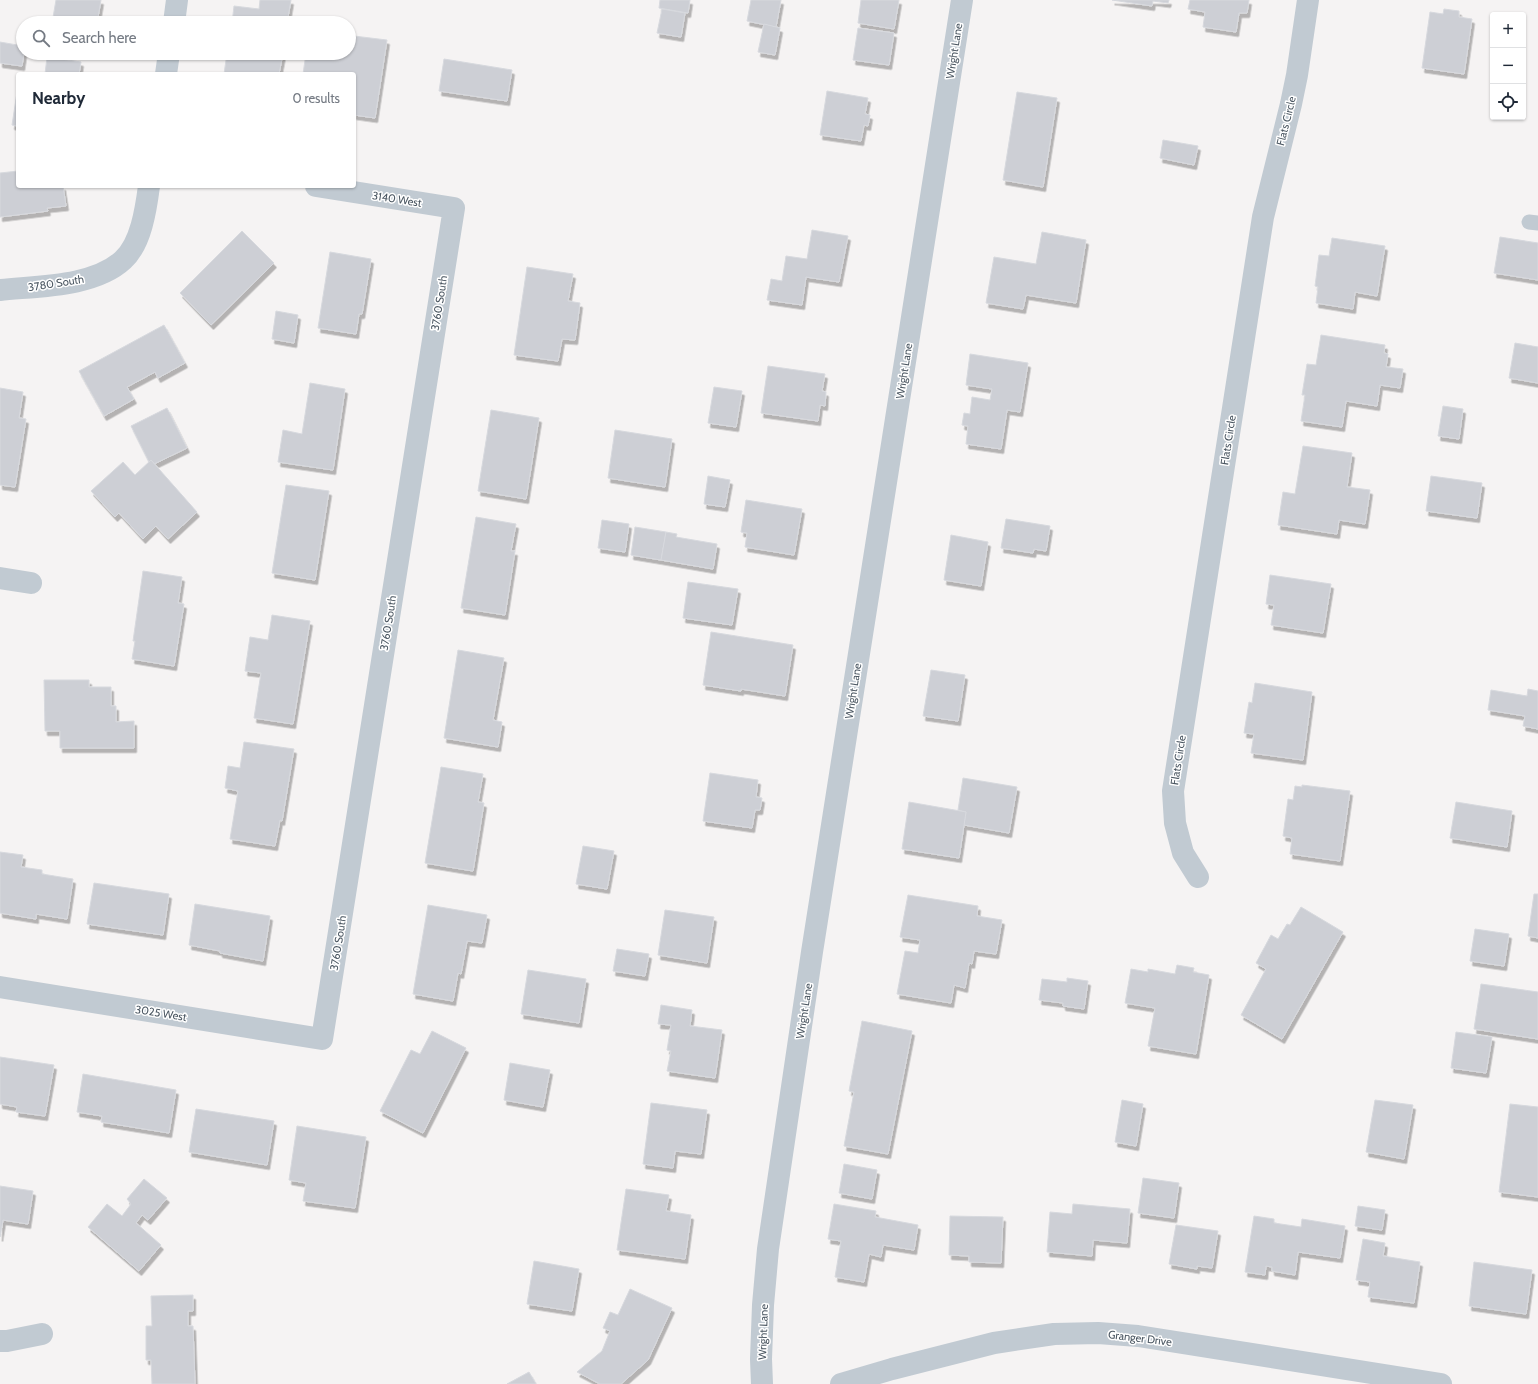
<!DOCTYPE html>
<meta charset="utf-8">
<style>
body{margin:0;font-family:Cabin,sans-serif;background:#f6f6f7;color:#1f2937}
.controls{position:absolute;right:12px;top:12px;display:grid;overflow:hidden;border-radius:4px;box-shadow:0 1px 3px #0004}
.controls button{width:36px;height:36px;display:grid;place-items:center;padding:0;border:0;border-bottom:1px solid #e0e1e3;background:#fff;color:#1f2937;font:20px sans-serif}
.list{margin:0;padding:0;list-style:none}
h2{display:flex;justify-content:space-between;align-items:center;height:52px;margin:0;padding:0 16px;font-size:17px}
h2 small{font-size:13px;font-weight:400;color:#747a83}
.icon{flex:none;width:22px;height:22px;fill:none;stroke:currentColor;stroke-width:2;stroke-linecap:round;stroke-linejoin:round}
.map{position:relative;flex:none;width:1538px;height:1384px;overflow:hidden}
.search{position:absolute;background:#fff;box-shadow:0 1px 3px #0004;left:16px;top:16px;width:340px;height:44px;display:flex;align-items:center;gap:10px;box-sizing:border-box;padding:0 14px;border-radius:22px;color:#747a83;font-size:15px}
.panel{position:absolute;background:#fff;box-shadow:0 1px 3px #0004;left:16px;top:72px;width:340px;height:116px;border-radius:4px}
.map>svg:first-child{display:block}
.building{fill:#cdcfd5;stroke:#d7d9de;filter:url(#shadow)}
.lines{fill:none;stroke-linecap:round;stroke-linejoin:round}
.service{stroke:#c1cad2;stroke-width:15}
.minor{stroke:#c1cad2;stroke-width:22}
.labels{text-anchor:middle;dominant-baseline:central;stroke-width:3;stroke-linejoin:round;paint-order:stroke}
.street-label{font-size:11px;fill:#4a5661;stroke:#fff}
</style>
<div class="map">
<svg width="1538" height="1384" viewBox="0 0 1538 1384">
<defs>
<filter id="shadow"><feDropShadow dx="2.5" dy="4.5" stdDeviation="0" flood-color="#0004"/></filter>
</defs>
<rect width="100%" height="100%" fill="#f5f3f3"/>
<g class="building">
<path d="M56,0H101L97,23H52Z"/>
<path d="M260,0H291L287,23H232L234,6L259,9Z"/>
<path d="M660,0H690L688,13L659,8Z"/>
<path d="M751,0H781L776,27L747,21Z"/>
<path d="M861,0H899L894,29L858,23Z"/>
<path d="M1112,0H1169L1168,3L1153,1L1152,6Z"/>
<path d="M1190,0H1249L1247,13H1239L1236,32L1203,27L1205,12L1188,9Z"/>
<path d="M662,9L685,13L681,37L657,33Z"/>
<path d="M1444,9L1459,11V17L1472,19L1464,74L1422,68L1430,12L1443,14Z"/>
<path d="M764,24L780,28L775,55L758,52Z"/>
<path d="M858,28L894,33L889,65L853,60Z"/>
<path d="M354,36L387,40L375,118L354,115V74H303L306,53H349V41L353,42Z"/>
<path d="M0,42L23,46L24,53L22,66L0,63Z"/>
<path d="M227,53H283L279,74H224Z"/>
<path d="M47,57L81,62L79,74H45Z"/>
<path d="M444,59L512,70L507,101L439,91Z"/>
<path d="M18,86V126L12,125Z"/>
<path d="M827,91L868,98L865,114L870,115L868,126L864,125L861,141L820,135Z"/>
<path d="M1017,92L1057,98L1043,187L1003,180Z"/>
<path d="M1163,140L1198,146L1194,165L1160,158Z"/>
<path d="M18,171V186H63L66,206L47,208L48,211L0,217V173Z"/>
<path d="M812,230L848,236L839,282L806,277L802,305L767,300L771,279L782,281L786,256L807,259Z"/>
<path d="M242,231L274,263L211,325L180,293Z"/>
<path d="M1042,232L1086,240L1076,303L1026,295L1023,309L986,303L994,257L1036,264Z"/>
<path d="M1500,237L1538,243V280L1494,273Z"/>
<path d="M1332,238L1385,246L1377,296L1355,292L1353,309L1316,303L1318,287L1315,286L1319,255L1329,256Z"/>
<path d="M330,252L371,259L362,314H359L356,334L318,328Z"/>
<path d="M527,267L573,274L568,301L580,303L575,340L562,339L558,361L514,355Z"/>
<path d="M276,311L298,315L294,343L272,339Z"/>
<path d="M164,325L185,363L158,378L155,372L127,387L134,399L104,416L79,371Z"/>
<path d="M1321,335L1385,345L1384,353L1388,354L1386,367L1403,369L1400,388L1380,385L1377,406L1346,401L1342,427L1301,421L1305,395H1302L1307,364L1316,365Z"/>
<path d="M1515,343L1538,347V383L1509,378Z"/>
<path d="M970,354L1028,363L1020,412L1007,410L1001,449L966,444L968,426L962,425L964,413L970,414L972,397L990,400L992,389L966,385Z"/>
<path d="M768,366L825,374L822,391L826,392L825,406L820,405L818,421L761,413Z"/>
<path d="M310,383L345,389L333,470L278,462L283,430L302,434Z"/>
<path d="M714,387L742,391L736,427L708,423Z"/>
<path d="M0,388L23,392L19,418L26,419L15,487L0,485Z"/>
<path d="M1443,406L1463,409L1459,439L1438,436Z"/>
<path d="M167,408L187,448L154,464L151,460L149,462L131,426Z"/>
<path d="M491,410L539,418L526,499L478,491Z"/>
<path d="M615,430L672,439L665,487L608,478Z"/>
<path d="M1303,446L1352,453L1347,487L1370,490L1365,524L1339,520L1337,534L1278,525L1283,492L1295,494Z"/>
<path d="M151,460L197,512L168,539L156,526L143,539L119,513L115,517L91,491L123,462L135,475Z"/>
<path d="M708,476L730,480L725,507L704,504Z"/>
<path d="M1431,476L1482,483L1477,518L1426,511Z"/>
<path d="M286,485L329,491L315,580L272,573Z"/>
<path d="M746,500L802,509L794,555L745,547L747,533L741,532Z"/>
<path d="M476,517L516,524L511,551H515L505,615L461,608Z"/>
<path d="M1006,519L1050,526L1046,551L1034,549L1033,553L1001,548Z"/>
<path d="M602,520L629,524L625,552L598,548Z"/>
<path d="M635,527L666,532L661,560L631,555Z"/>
<path d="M666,532L677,534L676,537L717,544L713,569L661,560Z"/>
<path d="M951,535L988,542L981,586L944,580Z"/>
<path d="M143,571L182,577L178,603L184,604L174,666L132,659L135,641H133Z"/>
<path d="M1270,575L1331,584L1323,633L1271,625L1274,605L1266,604Z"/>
<path d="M688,582L738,589L732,625L683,618Z"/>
<path d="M272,615L310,621L293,724L254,718L261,673L245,671L250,637L268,640Z"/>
<path d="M711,632L793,645L785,696L741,689V691L703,685Z"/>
<path d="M458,650L504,658L493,720L502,722L498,747L444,738Z"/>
<path d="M931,670L965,675L958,721L923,716Z"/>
<path d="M44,680H89V687H111V706H116V722L134,721V748H60V731H45Z"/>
<path d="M1255,683L1312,692L1303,760L1251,753L1254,734L1244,733L1249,702L1252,703Z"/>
<path d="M1528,689L1538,691V729L1523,726L1525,716L1488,710L1491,690L1527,696Z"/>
<path d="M244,742L294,749L282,821L280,820L275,846L230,839L238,791L225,788L228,766L240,768Z"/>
<path d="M441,767L483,774L478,802L484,803L473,871L425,863Z"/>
<path d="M710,773L758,780L756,797L762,798L760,810H755L752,828L703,821Z"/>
<path d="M963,778L1017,787L1009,833L964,825L966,812L958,810Z"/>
<path d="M1302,785L1350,791L1340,861L1290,854L1292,838L1283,836L1288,799L1293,800L1295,786L1302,787Z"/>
<path d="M909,802L966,812L959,858L902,849Z"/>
<path d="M1456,802L1512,811L1507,847L1450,838Z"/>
<path d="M583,846L614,851L607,889L576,884Z"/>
<path d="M0,852L23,855L21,867L42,870V874L73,879L67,919L36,914V919L0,913Z"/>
<path d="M94,883L169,894L163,935L87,924Z"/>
<path d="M1534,894H1538V938L1528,936Z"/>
<path d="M908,895L978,906L977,916L1002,920L996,954L974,951L972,964L969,963L965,988L954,985L951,1003L897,994L905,951L918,953L920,940L900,937Z"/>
<path d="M195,904L270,916L263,961L220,953V951L189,945Z"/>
<path d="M428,905L487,915L482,943L467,941L461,974L458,973L453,1001L413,994Z"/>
<path d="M1301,907L1343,932L1282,1039L1241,1015L1266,969L1256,963L1271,935L1278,939L1287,924L1290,925Z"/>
<path d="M665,910L714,917L707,963L658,955Z"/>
<path d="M1475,929L1509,934L1504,966L1470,961Z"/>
<path d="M617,949L649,954L645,976L613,971Z"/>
<path d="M1177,965L1194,968L1193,972L1209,975L1196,1054L1148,1046L1155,1008L1125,1003L1131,969L1148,972V969L1175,974Z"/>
<path d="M528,970L586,979L579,1023L521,1014Z"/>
<path d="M1067,978L1088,981L1084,1009L1063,1006V1003L1039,1000L1042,979L1067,982Z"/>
<path d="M1481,984L1538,992V1039L1474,1029Z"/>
<path d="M661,1005L692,1010L690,1026L722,1030L715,1078L667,1071L671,1051L667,1050L671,1025L658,1024Z"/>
<path d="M862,1021L912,1031L888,1154L844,1146L854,1092L849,1091Z"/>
<path d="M432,1031L466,1048L423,1133L380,1111L411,1050L420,1054Z"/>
<path d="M1456,1032L1492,1037L1486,1073L1451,1068Z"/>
<path d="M0,1057L54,1065L45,1116L16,1112L17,1107L0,1104Z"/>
<path d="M510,1063L550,1070L543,1107L504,1100Z"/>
<path d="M83,1074L176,1090L169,1133L101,1122L102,1116L77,1112Z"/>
<path d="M1122,1100L1143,1104L1136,1146L1115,1142Z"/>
<path d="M1375,1100L1413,1105L1404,1159L1366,1152Z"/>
<path d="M651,1103L707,1110L701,1154L675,1151L673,1168L643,1164Z"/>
<path d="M1510,1104L1538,1107V1197L1499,1192Z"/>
<path d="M196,1109L274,1121L267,1165L189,1152Z"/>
<path d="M297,1126L366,1137L355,1208L303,1201L306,1183L289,1180Z"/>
<path d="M844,1164L877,1170L872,1199L839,1193Z"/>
<path d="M1143,1178L1179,1183L1174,1218L1138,1213Z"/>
<path d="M144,1179L167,1198L148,1220L142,1215L136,1223L161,1245L139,1271L88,1227L107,1204L122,1216L131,1204L127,1199Z"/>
<path d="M0,1186L33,1191L28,1224L3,1220L0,1237Z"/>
<path d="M626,1189L669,1195L666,1211L691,1215L685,1259L617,1250Z"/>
<path d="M834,1204L876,1211L875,1217L918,1225L914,1250L883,1245L881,1257L869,1254L864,1282L835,1277L841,1241L828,1239Z"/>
<path d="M1073,1204L1130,1209L1127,1243L1093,1240L1092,1256L1047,1252L1050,1212L1072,1214Z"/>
<path d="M1358,1206L1385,1210L1382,1230L1355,1226Z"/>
<path d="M950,1216L1003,1217L1001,1263L969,1262V1256L949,1255Z"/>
<path d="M1254,1216L1274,1219V1223L1301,1227L1302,1219L1345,1226L1340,1258L1298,1252L1295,1275L1272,1271V1267L1266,1266L1265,1275L1245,1272Z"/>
<path d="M1176,1225L1218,1231L1212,1268L1197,1266V1269L1169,1264Z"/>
<path d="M1363,1239L1385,1243L1383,1256L1420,1262L1414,1303L1368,1297L1370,1282L1356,1280Z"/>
<path d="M534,1261L579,1269L572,1311L527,1304Z"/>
<path d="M1474,1262L1532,1270L1526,1314L1469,1306Z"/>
<path d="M630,1289L672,1308L648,1360L621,1384H600L577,1372L602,1351L610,1331L603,1328L610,1312L618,1315Z"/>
<path d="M193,1295V1311H188V1326H193L195,1384H152L151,1360H146V1326H152L151,1296Z"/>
<path d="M529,1372L536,1384H507Z"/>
</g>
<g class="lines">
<path class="service" d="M1529,222L1538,223"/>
<g class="minor">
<path d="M174,23L177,0"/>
<path d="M166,74L169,53"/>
<path d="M0,290C37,286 94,287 123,260C141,244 146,209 149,186"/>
<path d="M0,578L31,583"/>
<path d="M1198,877L1183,853L1175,823L1173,791L1263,217L1291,104L1297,75L1308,0"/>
<path d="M0,987L322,1039L454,208L316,186"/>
<path d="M0,1341H7L42,1334"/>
<path d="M762,1384L761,1359L763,1305L768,1249L812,952L962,0"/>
<path d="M841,1384L892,1369L994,1343L1054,1334L1098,1333L1138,1336L1441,1384"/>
</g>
</g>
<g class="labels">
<g class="street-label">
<text transform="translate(954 51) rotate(-81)">Wright Lane</text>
<text transform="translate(1286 121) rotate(-76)">Flats Circle</text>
<text transform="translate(397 199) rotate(9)">3140 West</text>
<text transform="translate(56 283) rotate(-9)">3780 South</text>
<text transform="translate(439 303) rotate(-81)">3760 South</text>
<text transform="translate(904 371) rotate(-81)">Wright Lane</text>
<text transform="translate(1228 440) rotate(-81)">Flats Circle</text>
<text transform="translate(388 623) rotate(-81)">3760 South</text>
<text transform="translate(853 691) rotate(-81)">Wright Lane</text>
<text transform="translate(1178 760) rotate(-81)">Flats Circle</text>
<text transform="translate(338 943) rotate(-81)">3760 South</text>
<text transform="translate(804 1011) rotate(-81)">Wright Lane</text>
<text transform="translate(161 1013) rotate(9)">3025 West</text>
<text transform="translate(763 1332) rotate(-88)">Wright Lane</text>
<text transform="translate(1140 1338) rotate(7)">Granger Drive</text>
</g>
</g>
</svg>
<div class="controls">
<button>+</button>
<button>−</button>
<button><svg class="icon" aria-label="locate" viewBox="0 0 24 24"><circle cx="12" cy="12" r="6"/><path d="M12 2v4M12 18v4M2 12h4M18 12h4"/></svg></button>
</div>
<div class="search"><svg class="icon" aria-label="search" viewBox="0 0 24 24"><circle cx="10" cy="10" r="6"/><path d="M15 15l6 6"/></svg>Search here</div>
<section class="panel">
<h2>Nearby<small>0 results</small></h2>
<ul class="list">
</ul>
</section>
</div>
